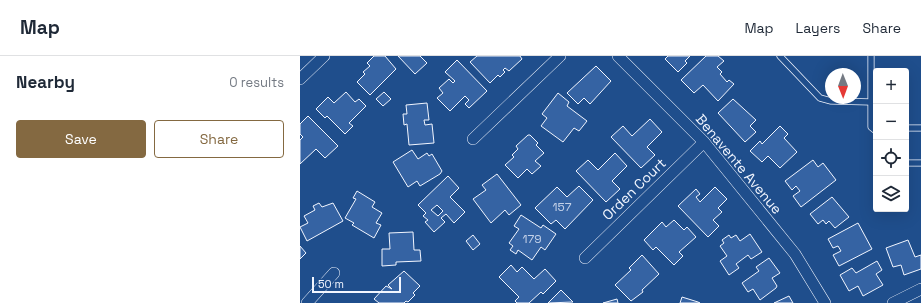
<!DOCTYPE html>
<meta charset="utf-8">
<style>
body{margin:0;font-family:"Space Grotesk",sans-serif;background:#f6f6f7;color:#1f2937}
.controls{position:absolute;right:12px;top:12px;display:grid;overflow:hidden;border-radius:4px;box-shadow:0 4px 16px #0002}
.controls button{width:36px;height:36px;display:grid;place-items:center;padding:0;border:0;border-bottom:1px solid #e0e1e3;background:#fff;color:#1f2937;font:20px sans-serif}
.compass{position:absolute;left:525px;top:12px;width:36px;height:36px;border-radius:50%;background:#fff;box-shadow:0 4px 16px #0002;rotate:179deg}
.scale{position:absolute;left:12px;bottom:10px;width:89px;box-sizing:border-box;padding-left:4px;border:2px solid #f2f6ff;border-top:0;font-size:11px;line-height:14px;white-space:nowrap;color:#f2f6ff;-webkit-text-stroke:3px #1f4e8c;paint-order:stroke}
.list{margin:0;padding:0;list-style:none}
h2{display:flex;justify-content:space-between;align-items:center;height:52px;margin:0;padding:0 16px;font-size:17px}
h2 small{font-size:13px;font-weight:400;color:#747a83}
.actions{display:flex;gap:8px;padding:12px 16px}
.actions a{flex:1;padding:9px 0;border:1px solid #846941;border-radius:4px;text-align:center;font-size:14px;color:#846941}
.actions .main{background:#846941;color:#fff}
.icon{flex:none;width:22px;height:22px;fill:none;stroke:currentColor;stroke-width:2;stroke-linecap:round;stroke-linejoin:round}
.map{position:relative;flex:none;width:621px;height:247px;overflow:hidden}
header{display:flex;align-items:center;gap:24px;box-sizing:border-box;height:56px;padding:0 20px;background:#fff;border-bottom:1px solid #e0e1e3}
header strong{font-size:19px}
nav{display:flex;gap:22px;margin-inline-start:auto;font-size:14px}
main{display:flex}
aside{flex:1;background:#fff}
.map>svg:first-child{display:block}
.building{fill:#3563a3;stroke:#f2f6ff;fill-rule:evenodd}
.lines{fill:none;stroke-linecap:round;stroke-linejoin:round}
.service-casing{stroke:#f2f6ff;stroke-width:7}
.minor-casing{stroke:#f2f6ff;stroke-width:12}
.service{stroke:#1f4e8c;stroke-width:5.5}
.minor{stroke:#1f4e8c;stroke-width:11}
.labels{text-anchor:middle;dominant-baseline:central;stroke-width:3;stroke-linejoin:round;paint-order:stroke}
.number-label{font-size:12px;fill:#c3d1e8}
.street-label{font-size:14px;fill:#f2f6ff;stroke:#1f4e8c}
</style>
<header>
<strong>Map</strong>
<nav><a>Map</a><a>Layers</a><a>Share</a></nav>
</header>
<main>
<aside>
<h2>Nearby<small>0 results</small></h2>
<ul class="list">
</ul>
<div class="actions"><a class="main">Save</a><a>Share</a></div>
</aside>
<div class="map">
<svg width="621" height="247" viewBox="0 0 621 247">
<rect width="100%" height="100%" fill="#1f4e8c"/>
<g class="building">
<path d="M74,0H85L96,13L70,39L57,26L65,18L63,16L70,10L67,7Z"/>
<path d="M98,0H120L127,7L115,18Z"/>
<path d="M177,0H220L222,3L209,15L205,12L203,14L205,16L200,21L198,19L190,27L170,6Z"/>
<path d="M368,0H390L385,5L387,7L378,16L365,3Z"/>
<path d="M406,0H418L424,5L417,11L422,16L420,18L427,26L429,24L434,28L418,45L403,29L394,37L381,24Z"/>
<path d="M157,4L187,35L169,52L165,48L169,44L165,40L150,55L137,42L143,37L139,32L149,23L153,27L155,25L145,16Z"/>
<path d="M296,10L311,25L290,48L284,42L278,48L267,37Z"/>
<path d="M46,36L55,46L59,43L66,50L49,67L53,70L45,78L27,60L25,62L16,53L28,41L34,47Z"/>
<path d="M84,36L91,43L83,50L76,43Z"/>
<path d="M258,37L269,46L267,50L287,65L279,75L274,72L263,86L241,70L247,62L242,58Z"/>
<path d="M433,43L456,64L450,70L456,76L445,86L418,57Z"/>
<path d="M127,47L129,64H124L125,69L132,68L134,87L109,89L107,68L104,69L103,58H107L106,49Z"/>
<path d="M8,60L38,90L25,102L16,93L0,108V84L3,81L0,78V68Z"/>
<path d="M350,63L362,76L347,91L355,99L341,112L311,81L323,70L332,80Z"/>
<path d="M480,70L488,78L484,82L497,96L480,112L468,100L462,106L450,95L460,85L462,88Z"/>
<path d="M228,79H230L238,87L236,89L244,97L235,105L241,110L232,118L227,113L218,122L205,109L214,101L212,99L218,93L216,90Z"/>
<path d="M112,94L118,103L127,97L129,100L132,98L142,115L140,118L120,130L117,125L108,131L93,106Z"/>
<path d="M315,97L327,110L312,125L320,133L306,146L276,115L288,104L298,114Z"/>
<path d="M513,104L518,111L523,107L536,124L501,151L493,140L500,135L496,130L492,134L485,125Z"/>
<path d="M197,118L221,149L209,159L205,154L191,167L173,143L186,134L182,129Z"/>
<path d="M148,120L159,132L150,141L165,156L154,167L146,158L141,162L145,166L134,176L125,166L128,164L123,160L126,157L118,149ZM137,149L143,155L138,160L131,154Z"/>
<path d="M279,130L293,144L265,173L256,164L251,168L235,152L257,131L267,141Z"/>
<path d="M415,131L427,143L418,152L422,156L413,164L419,170L408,181L378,150L396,133L400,138L396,141L400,146Z"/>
<path d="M57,135L75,146L72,151L82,157L76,167L81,169L74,182L52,169L54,167L45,162L56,143L53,142Z"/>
<path d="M532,141L549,161L535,172L529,165L526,168L523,164L518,168L510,158Z"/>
<path d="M19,147L22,151L33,147L43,165L7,185L0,171L8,167L4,160L15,154L13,150Z"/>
<path d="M221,159L241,172L243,169L256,178L245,194L241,191L232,204L218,194L216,198L210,194L213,190L209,187L219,173L214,170Z"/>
<path d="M374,164L384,174L387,171L396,181L379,196L383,200L374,209L356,191L353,194L344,184L362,166L366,171Z"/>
<path d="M558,167L572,193L539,210L533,199L541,195L538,190L533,192L528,183Z"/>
<path d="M113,176L114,194H120L121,205L96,206V209L82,210V193H90L89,177Z"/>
<path d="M450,178L462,196L451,203L448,199L436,208L439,212L429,219L420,205L427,200L420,190L424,187L422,184L429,179L431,182L436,179L440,185Z"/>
<path d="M173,179L180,188L173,194L166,185Z"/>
<path d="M608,184L615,201L621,199V213L604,219L601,209L593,211L586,192Z"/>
<path d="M0,190L6,197L0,203Z"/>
<path d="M342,199L359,218L342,234L343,236L331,245L315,229L331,214L329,212Z"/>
<path d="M469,202L480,217L472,222L477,230L476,232L460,244L453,233L448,236L442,227L459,215L456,211Z"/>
<path d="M577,205L582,214L576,218L583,229L563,240L558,230L549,235L540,219L552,212L556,217Z"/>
<path d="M211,209L217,216L222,211L234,223L245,213L256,225L243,238L241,236L229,247H217L215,245L219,241L199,221Z"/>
<path d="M104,215L120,230L113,237L115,239L108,246L106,245L104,247H79L74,243L86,230L92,233L88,229Z"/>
<path d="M261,234L273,246L248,247Z"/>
<path d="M489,240L493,247H474Z"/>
<path d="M382,241L398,246L400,247H380Z"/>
<path d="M317,243L318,247H303Z"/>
</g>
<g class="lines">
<g class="service-casing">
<g id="service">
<path d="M480,0L520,42L531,45L571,46"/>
<path d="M571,0V71L576,75"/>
<path d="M606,72H621"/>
<path d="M606,107H621"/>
</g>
</g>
<g class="minor-casing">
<g id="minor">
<path d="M318,0L404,86L495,198L525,247"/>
<path d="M0,23L24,0"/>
<path d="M173,83L260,0"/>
<path d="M285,202L404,86"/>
<path d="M7,247L34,217"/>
<path d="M593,247L621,233"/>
</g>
</g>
<use href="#service" class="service"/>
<use href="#minor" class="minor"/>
</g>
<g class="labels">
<g class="number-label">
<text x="262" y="151">157</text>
<text x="232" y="183">179</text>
</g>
<g class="street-label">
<text transform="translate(439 108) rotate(50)">Benavente Avenue</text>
<text transform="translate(334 133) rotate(-44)">Orden Court</text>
</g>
</g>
</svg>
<div class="controls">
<button>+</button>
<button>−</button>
<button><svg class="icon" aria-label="locate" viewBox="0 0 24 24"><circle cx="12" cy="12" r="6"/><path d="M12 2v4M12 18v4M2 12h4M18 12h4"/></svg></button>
<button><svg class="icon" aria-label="layers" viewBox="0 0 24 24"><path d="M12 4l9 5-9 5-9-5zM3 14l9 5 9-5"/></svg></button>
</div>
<svg class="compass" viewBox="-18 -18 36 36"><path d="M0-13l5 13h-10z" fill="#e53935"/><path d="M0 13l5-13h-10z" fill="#747a83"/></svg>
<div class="scale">50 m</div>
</div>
</main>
